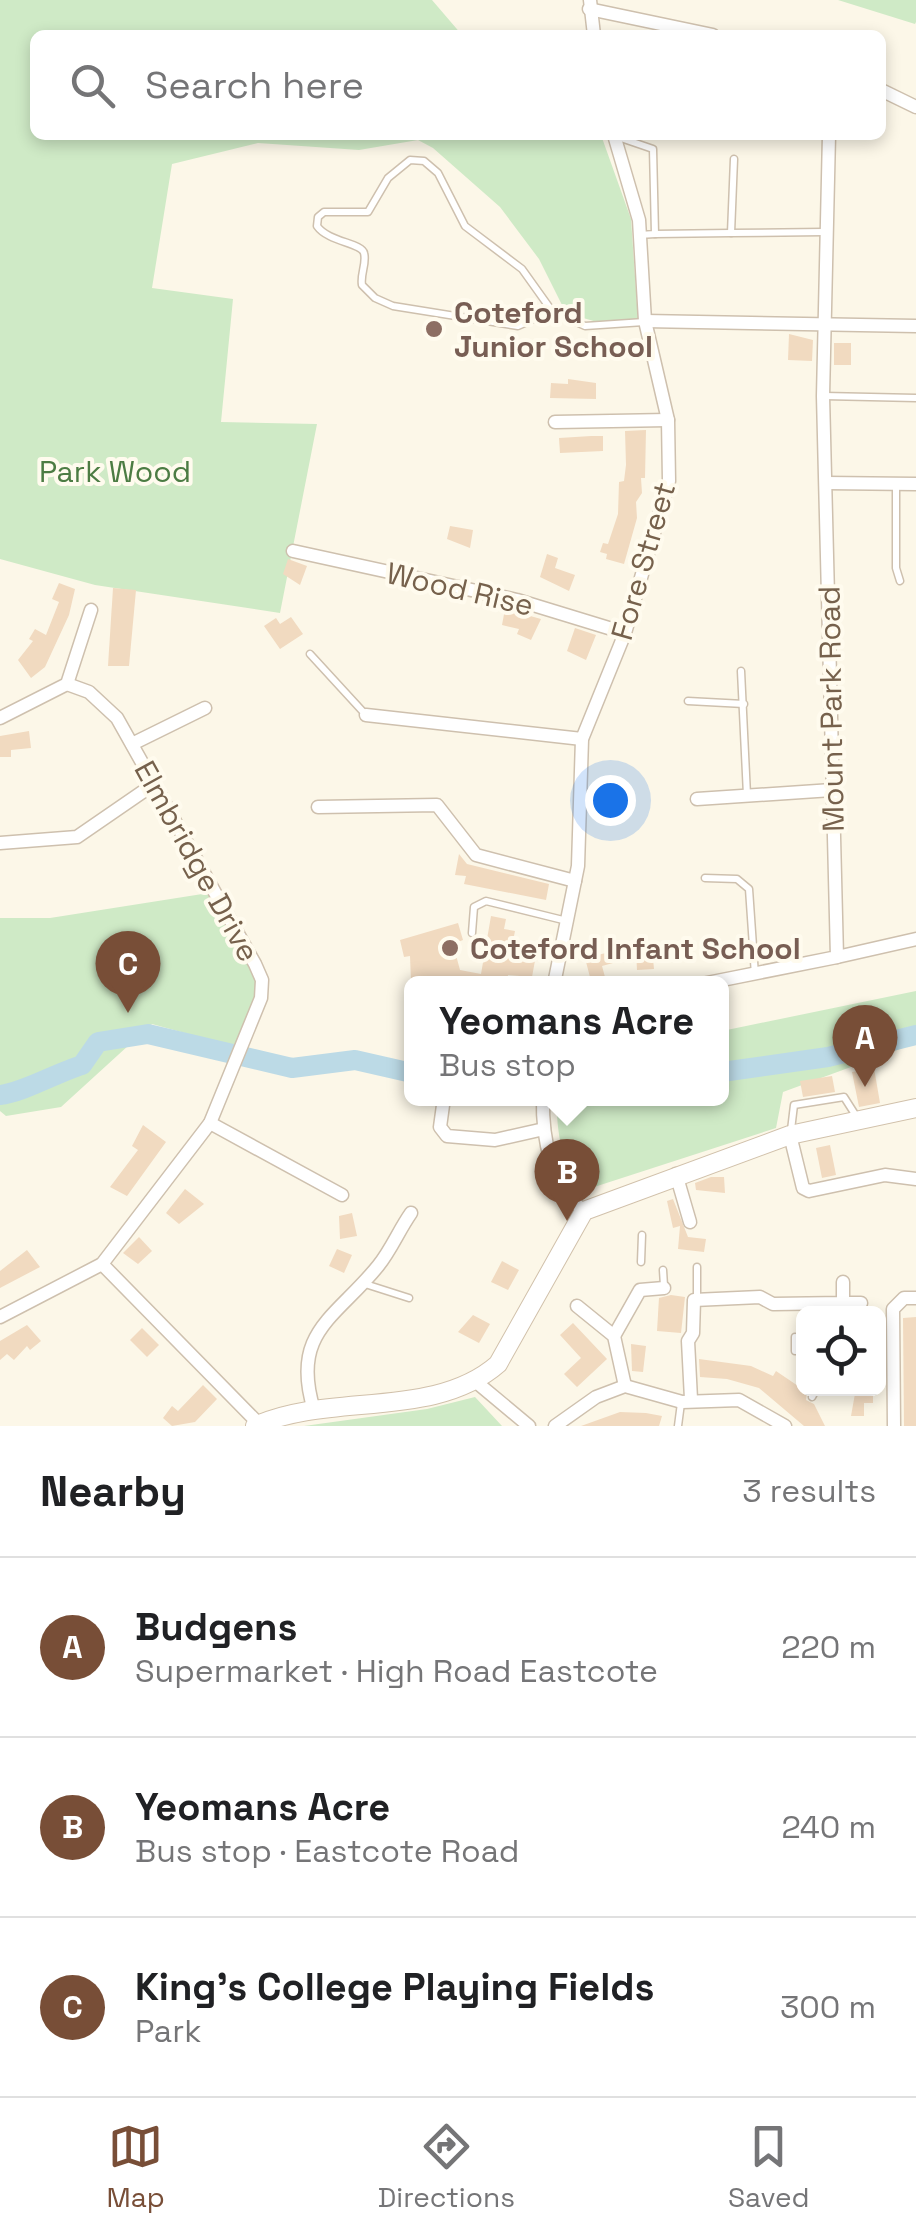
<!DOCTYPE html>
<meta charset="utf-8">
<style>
body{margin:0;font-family:"Space Grotesk",sans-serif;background:#f2f2f2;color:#202124}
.controls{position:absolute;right:30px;bottom:30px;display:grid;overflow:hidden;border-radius:15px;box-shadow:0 5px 15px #0003}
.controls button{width:90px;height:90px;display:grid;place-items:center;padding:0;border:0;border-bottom:2px solid #e0e0e0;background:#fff;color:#202124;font:50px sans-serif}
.you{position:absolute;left:610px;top:800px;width:35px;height:35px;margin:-25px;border:8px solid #fff;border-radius:50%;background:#1a73e8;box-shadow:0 0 0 15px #1a73e833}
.badge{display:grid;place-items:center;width:65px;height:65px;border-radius:50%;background:#784e37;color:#fff;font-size:32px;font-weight:700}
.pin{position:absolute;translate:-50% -82px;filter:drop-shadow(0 2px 5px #0008)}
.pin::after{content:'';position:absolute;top:52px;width:35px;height:30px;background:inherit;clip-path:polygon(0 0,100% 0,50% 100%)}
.popup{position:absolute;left:404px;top:976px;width:325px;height:130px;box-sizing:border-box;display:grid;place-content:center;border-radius:15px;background:#fff;filter:drop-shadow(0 2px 8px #0005);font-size:32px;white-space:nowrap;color:#757577}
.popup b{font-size:38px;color:#202124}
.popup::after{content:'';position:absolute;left:50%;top:100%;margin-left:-20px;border:20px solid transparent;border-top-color:#fff}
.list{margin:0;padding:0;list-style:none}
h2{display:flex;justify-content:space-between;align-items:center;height:130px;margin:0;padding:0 40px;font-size:42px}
h2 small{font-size:32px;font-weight:400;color:#757577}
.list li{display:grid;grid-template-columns:65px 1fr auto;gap:30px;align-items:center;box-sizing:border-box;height:180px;padding:0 40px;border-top:2px solid #e0e0e0}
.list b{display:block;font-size:38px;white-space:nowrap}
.list p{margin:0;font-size:32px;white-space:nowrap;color:#757577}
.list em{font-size:32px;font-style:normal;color:#757577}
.icon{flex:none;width:55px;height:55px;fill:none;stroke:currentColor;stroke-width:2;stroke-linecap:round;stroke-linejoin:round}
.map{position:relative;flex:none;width:916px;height:1426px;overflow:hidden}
.search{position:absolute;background:#fff;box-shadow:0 5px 15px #0003;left:30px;right:30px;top:30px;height:110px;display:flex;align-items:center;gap:25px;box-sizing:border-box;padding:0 35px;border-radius:15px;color:#757577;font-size:38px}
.sheet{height:670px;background:#fff}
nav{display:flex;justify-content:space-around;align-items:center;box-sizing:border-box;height:140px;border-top:2px solid #e0e0e0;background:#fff;font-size:28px;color:#757577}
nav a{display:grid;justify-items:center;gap:5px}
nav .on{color:#784e37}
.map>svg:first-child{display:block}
.green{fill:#cfeac6}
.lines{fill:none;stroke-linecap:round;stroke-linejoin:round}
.river{stroke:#bcdae6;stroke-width:20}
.building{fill:#f1dac0}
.service-casing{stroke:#cec0ae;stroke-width:9}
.minor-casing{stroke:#cec0ae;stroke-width:15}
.secondary-casing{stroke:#d1c1ab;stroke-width:20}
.service{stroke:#fff;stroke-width:6}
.minor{stroke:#fff;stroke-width:12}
.secondary{stroke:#fff;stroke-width:18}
.education-dot{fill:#8d6e63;stroke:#fffbee;stroke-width:4}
.labels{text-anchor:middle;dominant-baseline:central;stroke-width:8;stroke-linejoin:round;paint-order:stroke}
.education-label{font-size:30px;font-weight:bold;fill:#785e54;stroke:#fffbee;text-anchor:start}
.park-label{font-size:30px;fill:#4c7c43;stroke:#fffbee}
.street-label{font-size:30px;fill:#76614c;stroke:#fffbee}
</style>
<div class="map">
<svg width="916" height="1426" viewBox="0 0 916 1426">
<rect width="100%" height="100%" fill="#fcf7e8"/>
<g class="green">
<path d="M0,0H432L462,35H35V135H601L631,219L638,320L597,322L566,313L539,259L500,207L433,148L418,140L359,150L258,143L172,164L152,288L233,299L221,422L317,424L280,613L95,585L0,559Z"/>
<path d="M838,0H916V22L915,24Z"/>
<path d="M215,892L262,980L243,1049L152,1024L61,1107L6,1116L0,1111V918H50Z"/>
<path d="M916,991V1043L783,1092L776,1128L588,1189C559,1168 558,1132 556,1099L722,1098V1031Z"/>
<path d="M475,1397L502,1426H304L427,1409Z"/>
</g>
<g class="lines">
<g class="river">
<path d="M722,1072L828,1057L916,1035"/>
<path d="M0,1095C22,1093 56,1073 82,1065L98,1042L148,1034L292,1068L355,1060L412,1073"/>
</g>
</g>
<g class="building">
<path d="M789,334L813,340L812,361L788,360Z"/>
<rect x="834" y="343" width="17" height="22"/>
<path d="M568,379L596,383V399L550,398L551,383L568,384Z"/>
<path d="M646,430L645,478H641L642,493L636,502L637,518L624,564L606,559L607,554L600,552L603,543L608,544L618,514L619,482L624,481L626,465L625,431Z"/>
<path d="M591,436H603V451L560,453L559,438Z"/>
<path d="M450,526L473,530L470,548L447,539Z"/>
<path d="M547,554L558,558L555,568L575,575L569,591L540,577Z"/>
<path d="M288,559L307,566L300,585L283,574Z"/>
<path d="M59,583L75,589L69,615L45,667L31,678L18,660L33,641L29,639L35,629L46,635L59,602L52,599Z"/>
<path d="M113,588L136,590L129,666H108Z"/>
<path d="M505,609L541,619L531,640L517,634L519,629L502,625Z"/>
<path d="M291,617L303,634L280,649L264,626L276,618L280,624Z"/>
<path d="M575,628L596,635L586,660L567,651Z"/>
<path d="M29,731L31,748L11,750V757H0V736Z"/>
<path d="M459,854L467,864L549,884L546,900L464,884L466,876L455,875Z"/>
<path d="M491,916L506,919L504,929L515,931L511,951L536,955L532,977L508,975L507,984L411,981L410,956L404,957L400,940L458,923L463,940L453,944L460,970L481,974Z"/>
<path d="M652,948L654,969L637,970L636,949Z"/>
<path d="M610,952L613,963L602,966L605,977L591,981L585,958Z"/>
<path d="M874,1068L880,1103L859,1107L852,1072Z"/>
<path d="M832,1076L835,1092L803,1097L800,1081Z"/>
<path d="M143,1125L166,1142L127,1196L110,1187L138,1150L132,1146Z"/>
<path d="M830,1145L836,1175L822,1178L816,1148Z"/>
<path d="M711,1177H724L725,1193L696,1190L695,1183Z"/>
<path d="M185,1189L204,1204L179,1224L166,1213Z"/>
<path d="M673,1199L688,1237L706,1239L704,1252L678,1249L680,1226L673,1228L667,1201Z"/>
<path d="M352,1213L357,1236L340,1239L339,1216Z"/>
<path d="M139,1237L152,1251L138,1264L123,1253Z"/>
<path d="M337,1249L352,1255L344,1273L329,1266Z"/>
<path d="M27,1250L40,1267L0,1288V1271Z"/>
<path d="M502,1261L519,1270L508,1290L491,1282Z"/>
<path d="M671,1295L685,1297L681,1333L657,1331L659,1298Z"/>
<path d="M473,1315L490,1324L479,1343L458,1332Z"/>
<path d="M916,1317V1426H904L903,1318Z"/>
<path d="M573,1323L607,1359L577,1387L564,1374L581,1358L560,1335Z"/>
<path d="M27,1325L41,1341L30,1350L27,1346L14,1360L7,1354L0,1360V1341Z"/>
<path d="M142,1328L159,1345L147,1357L130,1340Z"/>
<path d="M631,1344L646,1346L643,1372L632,1371Z"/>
<path d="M699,1359L751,1366L773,1376L776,1371L807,1392L806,1400L814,1404L825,1426H804L759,1388L727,1379L700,1377Z"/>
<path d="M203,1385L217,1399L195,1422L172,1426L163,1418L172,1406L178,1411Z"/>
<path d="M856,1388H873V1403H864V1416H851Z"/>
<path d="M620,1412L646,1413L662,1416L659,1426H581Z"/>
</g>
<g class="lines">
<g class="service-casing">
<g id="service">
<path d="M615,136L653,149L655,234L639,235"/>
<path d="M734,159L731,233L824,232"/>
<path d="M655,234L731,233"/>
<path d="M552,311L518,326L393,306L375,298L362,285C360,274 367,263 364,253C362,243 328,242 317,226L318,217L324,212H368L388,178L410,160L424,161L438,173L465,226L522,269L552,311L585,326L644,322"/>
<path d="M824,396L916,398"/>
<path d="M896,484V568L900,581"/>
<path d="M310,654L366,715"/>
<path d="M741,671L747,795"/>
<path d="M688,701L744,704"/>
<path d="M705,878L737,879L749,889L755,975"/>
<path d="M472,933L474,907L486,901L567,921"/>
<path d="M524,984L553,983"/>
<path d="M791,1130L794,1105L844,1097L858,1119"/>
<path d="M641,1262L642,1235"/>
<path d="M697,1267V1298"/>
<path d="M663,1270L664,1286"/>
<path d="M362,1283L409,1298"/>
<path d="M795,1337V1351H804"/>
<path d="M812,1397L817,1388"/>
<path d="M678,1426L681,1403"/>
</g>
</g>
<g class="minor-casing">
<g id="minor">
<path d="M590,0L594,35"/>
<path d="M589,9L713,35"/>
<path d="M881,90L916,107"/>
<path d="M645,321L916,326"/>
<path d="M555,422L668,420"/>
<path d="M826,483L916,484"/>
<path d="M293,551L517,600L625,633"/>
<path d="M366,715L582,739"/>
<path d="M0,718L67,684L91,610"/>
<path d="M132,744L205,708"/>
<path d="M697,799L832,790"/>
<path d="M318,807L437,805L476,855L575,881"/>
<path d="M0,843L77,837L154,784"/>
<path d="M837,957L916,939"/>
<path d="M554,984L578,866L582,739L625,633L669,481L668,420L645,321L639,220L614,135"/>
<path d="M702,984L837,957L823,396L829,135"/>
<path d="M444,1098L440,1127L447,1136L495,1140L544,1129"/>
<path d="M543,1098C542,1139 551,1185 584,1211"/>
<path d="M210,1123L342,1195"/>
<path d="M790,1135L803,1188L809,1191L885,1175L916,1179"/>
<path d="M676,1174L690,1222"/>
<path d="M102,1264L259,1424"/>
<path d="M843,1303H861"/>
<path d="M577,1306L614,1336L625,1386"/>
<path d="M0,1317L102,1264L210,1123L261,998L262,980L255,964L117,718L89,692L67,684"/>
<path d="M614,1336L640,1290L664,1288"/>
<path d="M475,1381L529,1426"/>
<path d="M691,1399L688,1341L693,1333L694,1300L760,1297L773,1304L843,1303V1282"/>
<path d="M314,1410C290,1332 336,1318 378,1266C391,1250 399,1230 411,1213"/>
<path d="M555,1426L596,1397L625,1386L682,1402L739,1400L785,1426"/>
<path d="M894,1426L893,1309L904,1298H916"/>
</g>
</g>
<g class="secondary-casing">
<path id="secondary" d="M255,1426C329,1392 434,1420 498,1364L584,1211L790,1135L916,1108"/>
</g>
<use href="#service" class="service"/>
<use href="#minor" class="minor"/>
<use href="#secondary" class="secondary"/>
</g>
<g class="education-dot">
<circle cx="434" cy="329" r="10"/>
<circle cx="450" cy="948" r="10"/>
</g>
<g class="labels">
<g class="education-label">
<text x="454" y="312">Coteford<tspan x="454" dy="34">Junior School</tspan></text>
<text x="470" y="948">Coteford Infant School</text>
</g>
<g class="park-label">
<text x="115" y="471">Park Wood</text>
</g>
<g class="street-label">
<text transform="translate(643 561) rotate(-74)">Fore Street</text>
<text transform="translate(460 589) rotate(13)">Wood Rise</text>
<text transform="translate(831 709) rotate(-91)">Mount Park Road</text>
<text transform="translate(197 861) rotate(61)">Elmbridge Drive</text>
</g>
</g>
</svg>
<div class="controls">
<button><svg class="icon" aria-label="locate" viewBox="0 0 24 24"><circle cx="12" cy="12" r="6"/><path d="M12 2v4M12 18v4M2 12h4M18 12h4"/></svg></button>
</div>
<div class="you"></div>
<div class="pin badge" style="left:865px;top:1087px">A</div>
<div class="pin badge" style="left:567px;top:1221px">B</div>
<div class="popup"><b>Yeomans Acre</b>Bus stop</div>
<div class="pin badge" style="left:128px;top:1013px">C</div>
<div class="search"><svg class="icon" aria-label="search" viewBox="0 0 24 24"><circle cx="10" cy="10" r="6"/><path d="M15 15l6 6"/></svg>Search here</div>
</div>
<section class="sheet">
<h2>Nearby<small>3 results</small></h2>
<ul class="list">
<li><span class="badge">A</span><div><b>Budgens</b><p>Supermarket · High Road Eastcote</p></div><em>220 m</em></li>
<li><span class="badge">B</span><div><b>Yeomans Acre</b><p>Bus stop · Eastcote Road</p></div><em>240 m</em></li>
<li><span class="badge">C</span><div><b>King's College Playing Fields</b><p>Park</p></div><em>300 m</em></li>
</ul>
</section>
<nav>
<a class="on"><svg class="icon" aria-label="map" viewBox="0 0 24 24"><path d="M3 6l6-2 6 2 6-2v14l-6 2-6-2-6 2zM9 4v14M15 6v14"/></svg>Map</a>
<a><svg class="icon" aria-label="directions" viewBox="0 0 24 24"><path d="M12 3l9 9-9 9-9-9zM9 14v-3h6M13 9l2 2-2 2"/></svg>Directions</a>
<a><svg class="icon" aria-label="saved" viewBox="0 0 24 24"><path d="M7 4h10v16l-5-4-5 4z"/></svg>Saved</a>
</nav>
